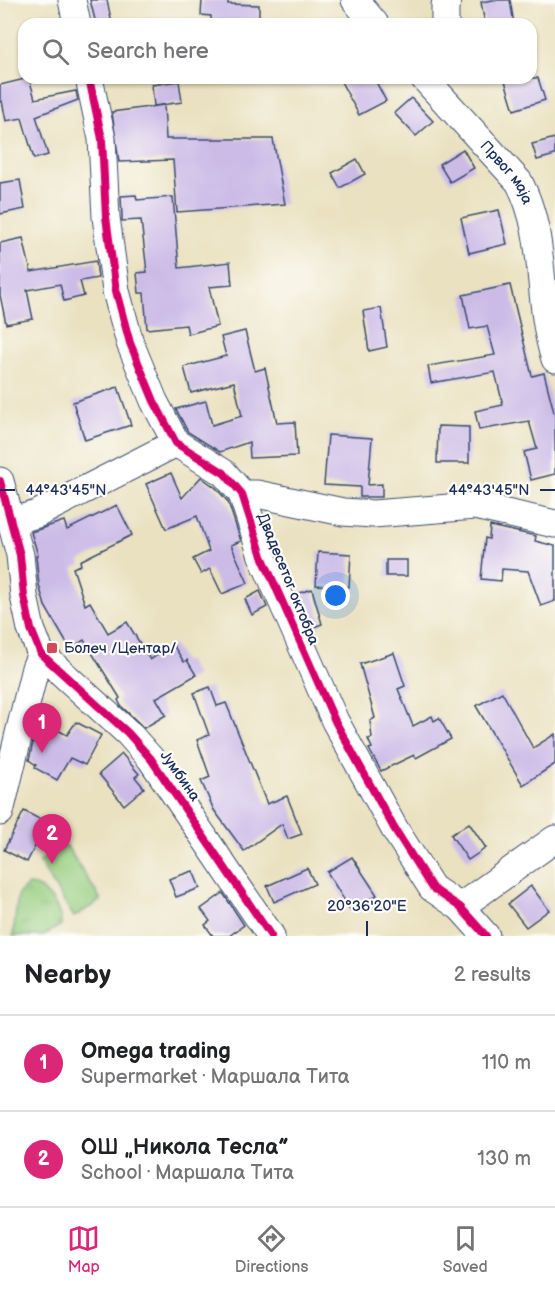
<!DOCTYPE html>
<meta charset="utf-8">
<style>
body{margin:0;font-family:"Balsamiq Sans",sans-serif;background:#f2f2f2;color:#202124}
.you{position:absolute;left:336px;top:596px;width:21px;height:21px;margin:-15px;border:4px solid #fff;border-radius:50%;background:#1a73e8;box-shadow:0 0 0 9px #1a73e833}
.badge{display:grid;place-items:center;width:39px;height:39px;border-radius:50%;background:#db2777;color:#fff;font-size:20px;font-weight:700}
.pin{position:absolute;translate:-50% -50px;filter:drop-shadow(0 2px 3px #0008)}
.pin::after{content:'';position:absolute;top:32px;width:21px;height:18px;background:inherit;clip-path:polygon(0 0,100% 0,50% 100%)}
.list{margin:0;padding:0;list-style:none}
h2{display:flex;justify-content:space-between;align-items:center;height:78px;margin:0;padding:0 24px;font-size:26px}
h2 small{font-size:20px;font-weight:400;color:#757577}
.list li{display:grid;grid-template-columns:39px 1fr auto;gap:18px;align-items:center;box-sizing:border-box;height:96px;padding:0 24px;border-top:2px solid #e0e0e0}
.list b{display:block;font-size:22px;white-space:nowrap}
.list p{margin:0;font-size:20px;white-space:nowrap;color:#757577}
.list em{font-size:20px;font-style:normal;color:#757577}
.icon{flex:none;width:33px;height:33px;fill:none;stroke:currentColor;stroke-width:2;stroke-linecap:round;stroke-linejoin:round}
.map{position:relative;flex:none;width:555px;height:936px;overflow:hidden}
.search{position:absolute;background:#fff;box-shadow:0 2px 4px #0004;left:18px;right:18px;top:18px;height:66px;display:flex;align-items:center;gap:15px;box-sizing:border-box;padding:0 21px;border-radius:18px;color:#757577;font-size:22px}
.sheet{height:270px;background:#fff}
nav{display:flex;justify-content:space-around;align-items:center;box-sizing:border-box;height:84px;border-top:2px solid #e0e0e0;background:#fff;font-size:16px;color:#757577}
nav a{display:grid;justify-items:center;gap:3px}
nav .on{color:#db2777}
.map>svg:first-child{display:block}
.grass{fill:#96cd7f;stroke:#587e6e;stroke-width:1.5}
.park{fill:url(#park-tufts);stroke:#587e6e;stroke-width:1.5}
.building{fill:#ccbbe7}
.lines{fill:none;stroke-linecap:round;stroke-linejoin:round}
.minor-casing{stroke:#3a4a6d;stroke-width:29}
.minor{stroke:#fff;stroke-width:27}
.cycleway-casing{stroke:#fdfcf7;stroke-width:11}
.cycleway{stroke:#d6006c;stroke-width:8}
.ticks{fill:none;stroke:#1b2f5e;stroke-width:2}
.poi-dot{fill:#d1495b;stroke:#fdfcf7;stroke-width:2}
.labels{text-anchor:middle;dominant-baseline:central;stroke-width:4.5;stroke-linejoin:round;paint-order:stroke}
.street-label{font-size:15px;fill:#1b2f5e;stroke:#fdfcf7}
.poi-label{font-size:15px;fill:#1b2f5e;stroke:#fdfcf7;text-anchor:start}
.ticks-label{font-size:15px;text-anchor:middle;fill:#1b2f5e;stroke:#fdfcf7;stroke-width:4.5;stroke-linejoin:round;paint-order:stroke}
</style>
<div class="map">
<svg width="555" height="936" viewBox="0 0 555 936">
<defs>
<pattern id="park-tufts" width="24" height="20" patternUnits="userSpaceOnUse" patternTransform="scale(1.5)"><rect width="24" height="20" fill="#96cd7f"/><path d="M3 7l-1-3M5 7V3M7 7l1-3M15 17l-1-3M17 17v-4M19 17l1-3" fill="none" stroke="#81b070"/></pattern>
</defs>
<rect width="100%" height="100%" fill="#fdfcf7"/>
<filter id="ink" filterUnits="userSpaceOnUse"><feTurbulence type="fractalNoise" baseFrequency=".0167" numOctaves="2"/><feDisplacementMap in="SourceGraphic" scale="12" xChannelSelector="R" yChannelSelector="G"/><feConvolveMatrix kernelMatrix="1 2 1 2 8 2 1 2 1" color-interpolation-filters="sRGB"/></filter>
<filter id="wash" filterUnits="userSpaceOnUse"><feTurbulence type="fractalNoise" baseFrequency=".008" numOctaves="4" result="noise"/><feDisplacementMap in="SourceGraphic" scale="24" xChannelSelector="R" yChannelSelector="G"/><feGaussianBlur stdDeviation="1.35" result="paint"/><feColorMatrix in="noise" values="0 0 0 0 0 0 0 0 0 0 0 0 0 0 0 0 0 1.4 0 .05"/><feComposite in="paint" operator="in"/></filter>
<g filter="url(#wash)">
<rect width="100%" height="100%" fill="#eae1c0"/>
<path class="grass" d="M66,845L101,900L74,917L39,862Z"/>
<path class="park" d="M28,885C45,885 62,909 61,925L43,936H13L18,894Z"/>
<g id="blocks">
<g class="building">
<path d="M90,0H107L112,24H96Z"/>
<path d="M202,0H228V4L259,5V24L211,23V16L201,15Z"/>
<path d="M493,0H510L514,24H485L481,2Z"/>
<path d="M29,78L35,99L76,91L78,100L36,116L48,155L34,159L22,118L6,121L2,101L0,102V85Z"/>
<path d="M339,78H374L386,101L359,115Z"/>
<path d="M515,78H538L545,100L514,110L505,81Z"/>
<path d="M179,81L182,102L154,106L152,85Z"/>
<path d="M411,98L433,121L416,136L394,113Z"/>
<path d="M164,105L166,139H273L285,204L177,212L173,160L119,162L112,112Z"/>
<path d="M555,138V155L537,160L532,144Z"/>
<path d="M463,149L474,168L450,182L439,164Z"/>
<path d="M357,159L365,174L340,188L332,173Z"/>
<path d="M20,180L25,209L0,214V183Z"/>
<path d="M136,195L137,200L173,197L179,268L230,262L232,285L209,287L218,326L188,334L186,325L147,329L144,293H139L137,273L147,272L141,220L122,221V216L121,196Z"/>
<path d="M499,210L507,244L469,253L461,218Z"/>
<path d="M23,238L31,272L96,261L98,278L80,281L84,296L64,301L60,284L27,290L33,319L6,324L0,295V243Z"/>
<path d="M510,285L532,376L544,373L555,416V474L531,480L524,452L537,449L529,421L479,430L475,411L503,405L495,372L431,383L428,366L495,355L487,326L470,329L463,295Z"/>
<path d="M381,308L387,347L369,351L363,311Z"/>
<path d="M245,331L255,371L265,368L277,423L295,422L297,456L250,458L249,442L220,452L188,432L176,409L206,401L212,425L242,416L234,382L191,393L184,367L226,356L221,337Z"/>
<path d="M118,387L131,425L85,440L73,402Z"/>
<path d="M438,426L469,427V463H437Z"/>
<path d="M328,435L372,438L368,485L382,484V497H360V487L324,485Z"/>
<path d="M171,473L182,498L201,477L216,488L228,502L241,541L231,545L248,583L222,594L210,569L201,574L193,559L209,551L197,516L166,529L146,484Z"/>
<path d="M117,505L132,535L80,561L81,565L73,568L85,605L90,602L108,633L127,622L150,660L173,645L184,662L187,660L196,675L156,698L166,715L144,728L121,706L118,700L120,698L84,640L70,649L45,606L39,585L36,556L38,555L31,532L64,521L67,530Z"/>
<path d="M490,526L536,536L535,541L555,546V601L541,606L528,571L502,569L501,581L481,579L485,538L489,539Z"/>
<path d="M318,552L351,554L349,587L316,585Z"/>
<rect x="386" y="560" width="21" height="16"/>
<path d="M312,589L322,624L311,628L296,594Z"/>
<path d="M260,591L267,607L252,615L245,599Z"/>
<path d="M394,653L405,686L398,689L413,726L432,716L434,721L439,718L451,739L416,758L414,755L381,771L369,749L372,748L368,739L372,738L370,721L375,718L360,664Z"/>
<path d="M210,687L217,706L226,703L267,804L287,796L302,834L288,839L282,824L244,851L214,810L201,781L210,777L197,740L209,735L194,693Z"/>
<path d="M502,692L533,748L555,734V764L523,785L476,706Z"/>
<path d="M76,722L101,735L85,765L70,758L57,780L35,768L36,765L29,760L37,725L50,730L52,727L67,735Z"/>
<path d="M122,754L139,774L135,777L144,788L124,805L99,774Z"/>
<path d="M24,811L47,823L27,862L4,850Z"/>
<path d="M469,823L486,848L468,860L451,835Z"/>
<path d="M352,857L377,895L351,911L327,872Z"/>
<path d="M307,868L315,884L274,902L267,886Z"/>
<path d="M193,871L200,888L176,897L169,879Z"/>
<path d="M531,886L549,910L526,927L508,904Z"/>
<path d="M223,893L244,925L229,936H213L205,925L210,921L201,909Z"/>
</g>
</g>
</g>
<g filter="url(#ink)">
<use href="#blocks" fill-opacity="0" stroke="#3a4a6d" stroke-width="1.5"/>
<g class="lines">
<g class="minor-casing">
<g id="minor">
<path d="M72,0L77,24"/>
<path d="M355,0L375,24"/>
<path d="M445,24V5L448,0"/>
<path d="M89,78L102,139L106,217L116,291L130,343L154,401L176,443L224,473L242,494L262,556L335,721L394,828L432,888L460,907L486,936"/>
<path id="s1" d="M424,78L519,182C548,237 536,301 555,359"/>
<path d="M0,481L20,555L24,596L31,629L41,654L128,733L151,759L271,936"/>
<path d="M242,494H257L343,512L373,514L475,506L555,524"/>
<path d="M12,521L37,514L176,443"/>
<path d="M0,812L35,668L41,654"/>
<path d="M460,907L555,839"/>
</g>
</g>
<use href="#minor" class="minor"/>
<g class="cycleway-casing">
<g id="cycleway">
<path d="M89,78L102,139L106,217L116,291L130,343L154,401L176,443L224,473L242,494L262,556L335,721L394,828L432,888L460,907L486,936"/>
<path d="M0,481L20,555L24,596L31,629L41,654L128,733L151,759L271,936"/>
</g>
</g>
<use href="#cycleway" class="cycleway"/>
</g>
</g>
<path class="ticks" d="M0,490H15M540,490H555M367,921V936"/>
<rect class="poi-dot" x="46" y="642" width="12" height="12" rx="3"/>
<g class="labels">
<g class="street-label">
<text stroke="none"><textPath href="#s1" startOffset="126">Првог маја</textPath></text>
<text transform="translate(288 579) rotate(68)">Двадесетог октобра</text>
<text transform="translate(180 776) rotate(55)">Јумбина</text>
</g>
<g class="poi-label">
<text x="64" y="648">Болеч /Центар/</text>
</g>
</g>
<g class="ticks-label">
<text x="66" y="495">44°43'45"N</text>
<text x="489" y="495">44°43'45"N</text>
<text x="367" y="911">20°36'20"E</text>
</g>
</svg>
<div class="you"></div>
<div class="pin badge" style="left:42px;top:753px">1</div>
<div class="pin badge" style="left:52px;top:864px">2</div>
<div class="search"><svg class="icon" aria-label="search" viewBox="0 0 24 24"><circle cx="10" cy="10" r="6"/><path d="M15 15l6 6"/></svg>Search here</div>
</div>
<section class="sheet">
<h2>Nearby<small>2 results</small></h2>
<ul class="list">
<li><span class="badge">1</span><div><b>Omega trading</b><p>Supermarket · Маршала Тита</p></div><em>110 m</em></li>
<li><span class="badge">2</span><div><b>ОШ „Никола Тесла”</b><p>School · Маршала Тита</p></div><em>130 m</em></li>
</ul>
</section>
<nav>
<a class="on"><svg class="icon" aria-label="map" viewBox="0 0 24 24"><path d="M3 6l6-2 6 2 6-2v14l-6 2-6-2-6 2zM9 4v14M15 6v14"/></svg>Map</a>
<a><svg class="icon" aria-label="directions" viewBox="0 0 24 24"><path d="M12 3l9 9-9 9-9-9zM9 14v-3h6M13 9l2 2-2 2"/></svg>Directions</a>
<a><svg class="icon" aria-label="saved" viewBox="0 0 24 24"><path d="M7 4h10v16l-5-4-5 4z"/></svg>Saved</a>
</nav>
